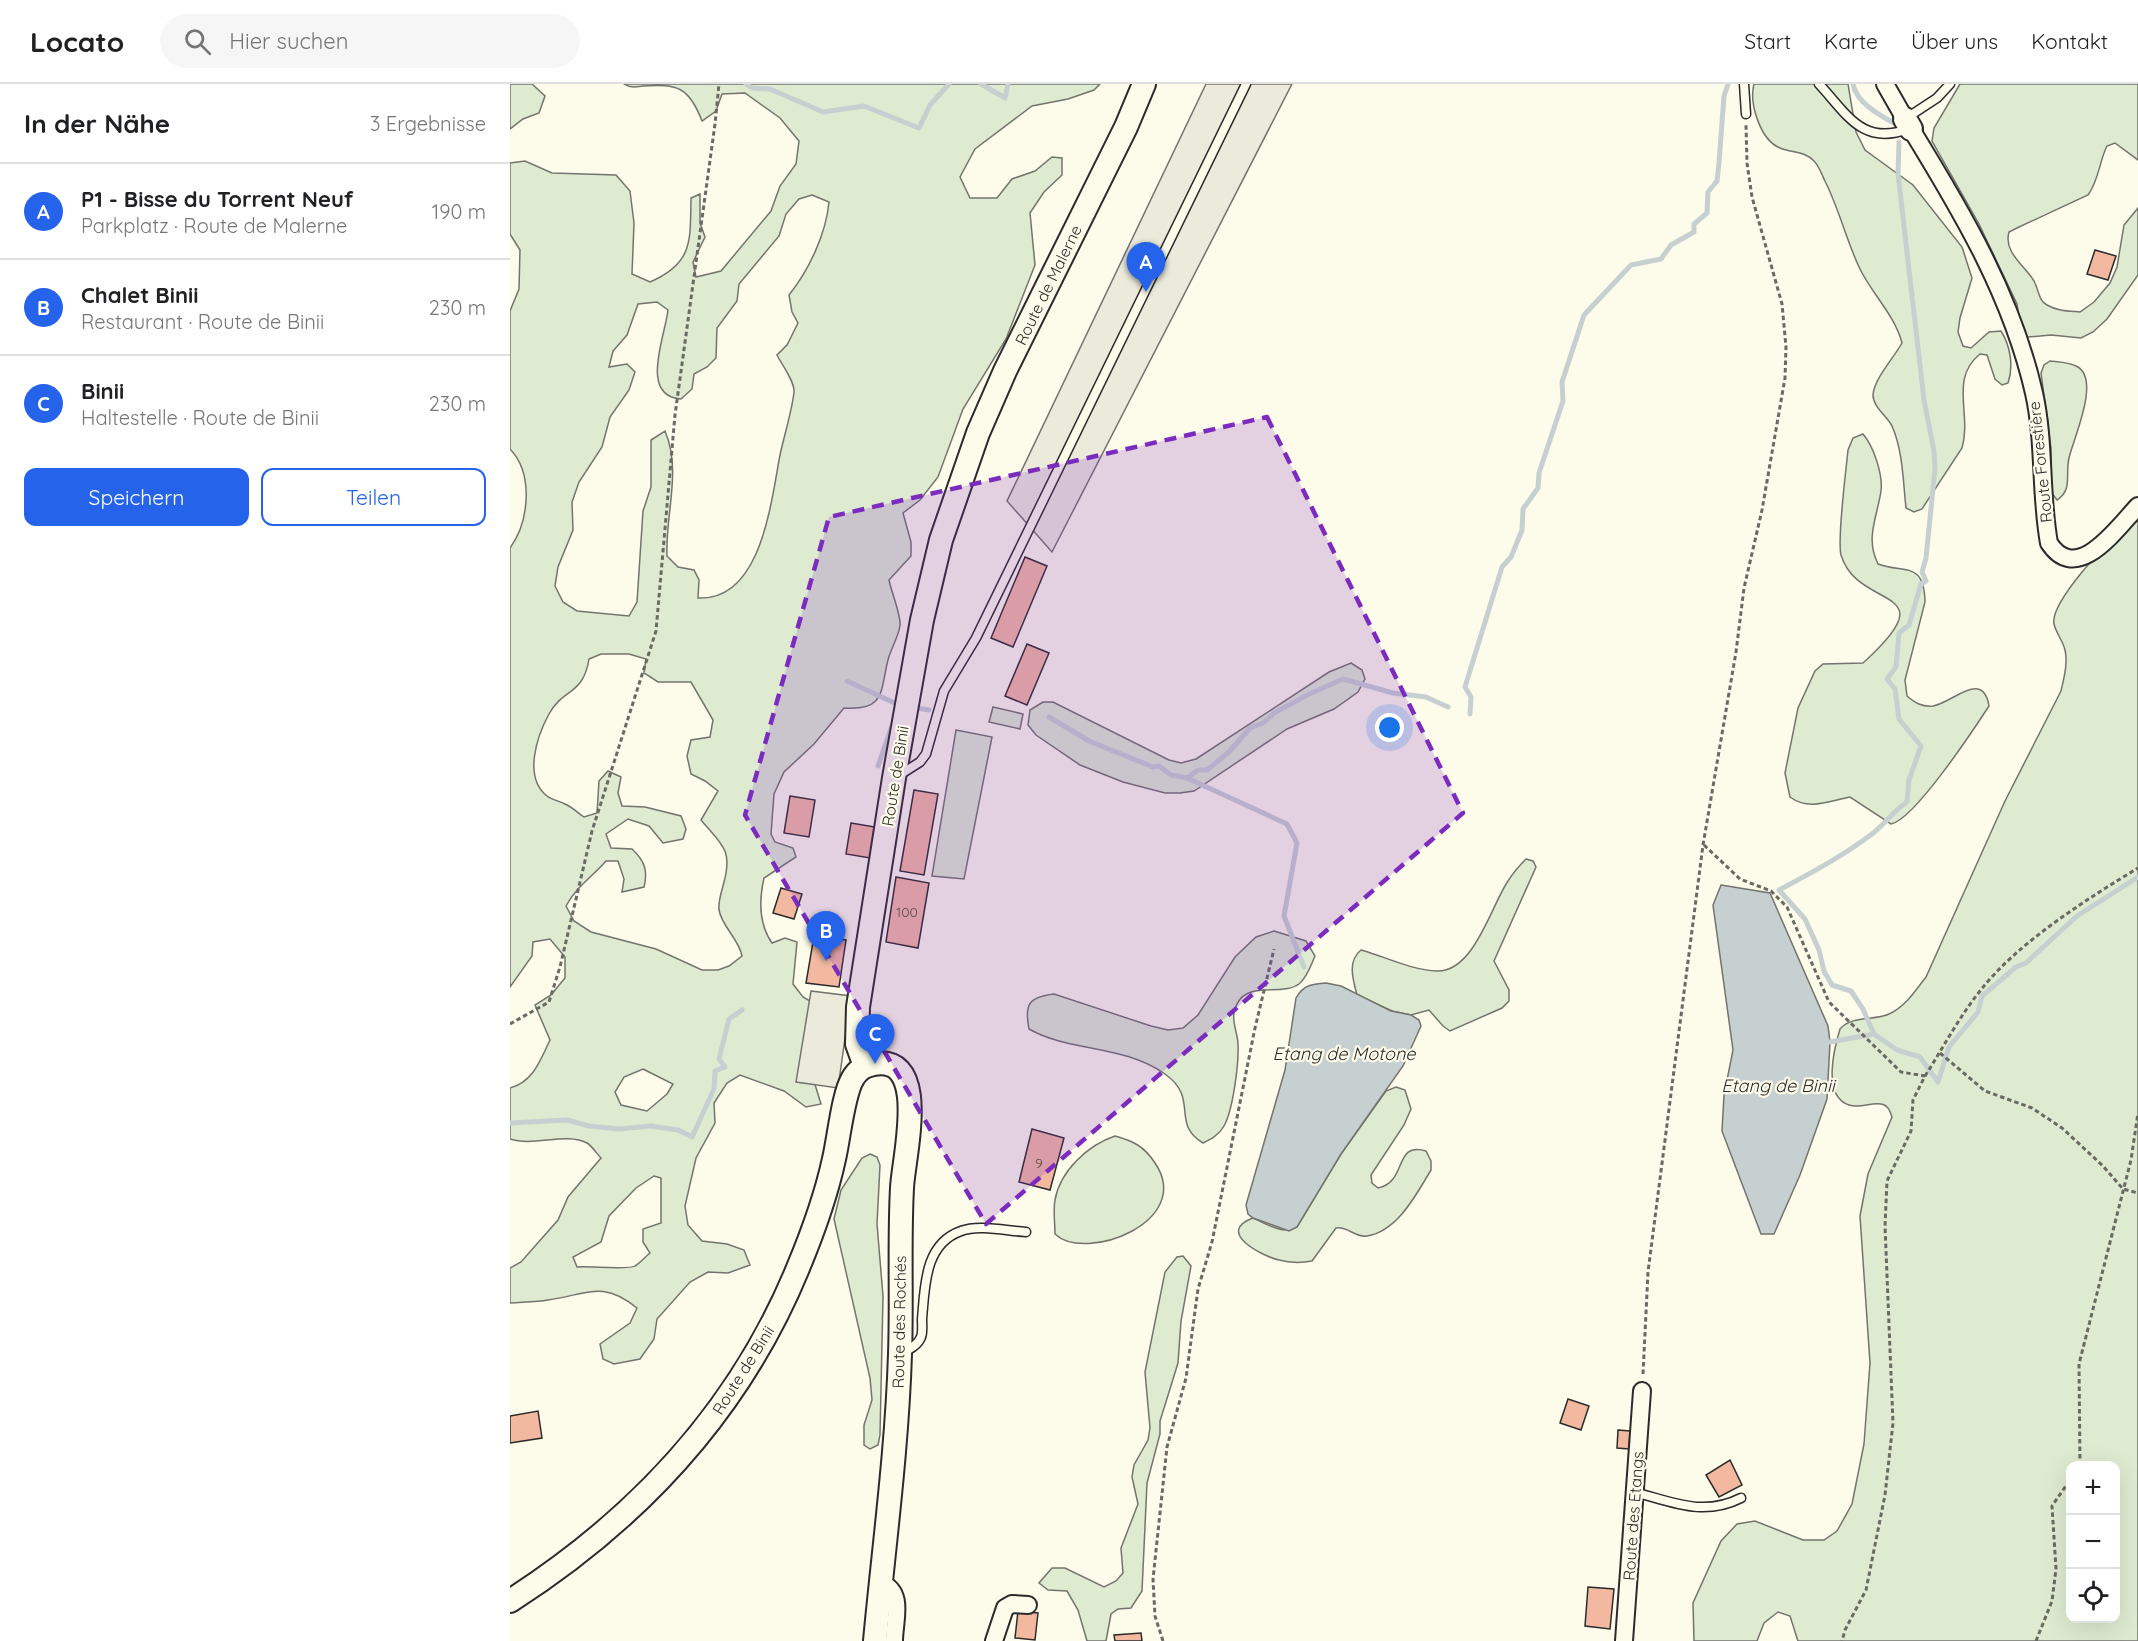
<!DOCTYPE html>
<html lang="de">
<meta charset="utf-8">
<style>
body{margin:0;font-family:Quicksand,sans-serif;background:#f6f6f6;color:#202124}
.controls{position:absolute;right:18px;bottom:18px;display:grid;overflow:hidden;border-radius:12px;box-shadow:0 6px 24px #0002}
.controls button{width:54px;height:54px;display:grid;place-items:center;padding:0;border:0;border-bottom:2px solid #e0e0e0;background:#fff;color:#202124;font:30px sans-serif}
.you{position:absolute;left:880px;top:644px;width:21px;height:21px;margin:-15px;border:4px solid #fff;border-radius:50%;background:#1a73e8;box-shadow:0 0 0 9px #1a73e833}
.badge{display:grid;place-items:center;width:39px;height:39px;border-radius:50%;background:#2563eb;color:#fff;font-size:20px;font-weight:700}
.pin{position:absolute;translate:-50% -50px;filter:drop-shadow(0 2px 3px #0008)}
.pin::after{content:'';position:absolute;top:32px;width:21px;height:18px;background:inherit;clip-path:polygon(0 0,100% 0,50% 100%)}
.list{margin:0;padding:0;list-style:none}
h2{display:flex;justify-content:space-between;align-items:center;height:78px;margin:0;padding:0 24px;font-size:26px}
h2 small{font-size:20px;font-weight:400;color:#757577}
.list li{display:grid;grid-template-columns:39px 1fr auto;gap:18px;align-items:center;box-sizing:border-box;height:96px;padding:0 24px;border-top:2px solid #e0e0e0}
.list b{display:block;font-size:22px;white-space:nowrap}
.list p{margin:0;font-size:20px;white-space:nowrap;color:#757577}
.list em{font-size:20px;font-style:normal;color:#757577}
.actions{display:flex;gap:12px;padding:18px 24px}
.actions a{flex:1;padding:14px 0;border:2px solid #2563eb;border-radius:12px;text-align:center;font-size:21px;color:#2563eb}
.actions .main{background:#2563eb;color:#fff}
.icon{flex:none;width:33px;height:33px;fill:none;stroke:currentColor;stroke-width:2;stroke-linecap:round;stroke-linejoin:round}
.map{position:relative;flex:none;width:1628px;height:1557px;overflow:hidden}
header{display:flex;align-items:center;gap:36px;box-sizing:border-box;height:84px;padding:0 30px;background:#fff;border-bottom:2px solid #e0e0e0}
header strong{font-size:28px}
nav{display:flex;gap:33px;margin-inline-start:auto;font-size:21px}
.search{width:420px;height:54px;background:#f6f6f6;display:flex;align-items:center;gap:15px;box-sizing:border-box;padding:0 21px;border-radius:33px;color:#757577;font-size:22px}
main{display:flex}
aside{flex:1;background:#fff}
.map>svg:first-child{display:block}
.green{fill:#deebd1;stroke:#74746e;stroke-width:1.5;fill-rule:evenodd}
.parking{fill:#eceadb;stroke:#74746e;stroke-width:1.5}
.water{fill:#c7d0d0;stroke:#74746e;stroke-width:1.5}
.lines{fill:none;stroke-linecap:round;stroke-linejoin:round}
.stream{stroke:#c7d0d0;stroke-width:5}
.building{fill:#f2b8a0;stroke:#2b2b2b;stroke-width:1.5}
.lane-casing{stroke:#2b2b2b;stroke-width:11}
.street-casing{stroke:#2b2b2b;stroke-width:20}
.secondary-casing{stroke:#2b2b2b;stroke-width:26}
.path{stroke:#6a6964;stroke-width:3;stroke-dasharray:4.5 3;stroke-linecap:butt}
.lane{stroke:#fdfbea;stroke-width:8}
.street{stroke:#fdfbea;stroke-width:16}
.secondary{stroke:#fdfbea;stroke-width:22}
.marked{fill:#7b2cbf;fill-opacity:0.2;stroke:#7b2cbf;stroke-width:4.5;stroke-dasharray:12 8;stroke-linejoin:round}
.labels{text-anchor:middle;dominant-baseline:central;stroke-width:4.5;stroke-linejoin:round;paint-order:stroke}
.number-label{font-size:14px;fill:#5d4e48}
.street-label{font-size:16px;fill:#2b2b2b;stroke:#fdfbea}
.water-label{font-size:18px;font-style:italic;fill:#2b2b2b;stroke:#fdfbea}
</style>
<header>
<strong>Locato</strong>
<div class="search"><svg class="icon" aria-label="search" viewBox="0 0 24 24"><circle cx="10" cy="10" r="6"/><path d="M15 15l6 6"/></svg>Hier suchen</div>
<nav><a>Start</a><a>Karte</a><a>Über uns</a><a>Kontakt</a></nav>
</header>
<main>
<aside>
<h2>In der Nähe<small>3 Ergebnisse</small></h2>
<ul class="list">
<li><span class="badge">A</span><div><b>P1 - Bisse du Torrent Neuf</b><p>Parkplatz · Route de Malerne</p></div><em>190 m</em></li>
<li><span class="badge">B</span><div><b>Chalet Binii</b><p>Restaurant · Route de Binii</p></div><em>230 m</em></li>
<li><span class="badge">C</span><div><b>Binii</b><p>Haltestelle · Route de Binii</p></div><em>230 m</em></li>
</ul>
<div class="actions"><a class="main">Speichern</a><a>Teilen</a></div>
</aside>
<div class="map">
<svg width="1628" height="1557" viewBox="0 0 1628 1557">
<rect width="100%" height="100%" fill="#fdfbea"/>
<g class="green">
<path d="M0,0H22L35,12L29,29L13,35L0,45Z"/>
<path d="M114,0H590L584,6L558,15L522,22L465,65L450,93L460,114H487L502,95L525,87L542,73L552,74V91L534,108L520,129L525,181L496,255L453,325L428,393L410,416L393,429L401,458V472L379,496C381,507 391,531 390,541C389,552 381,564 378,576C370,607 376,627 334,624L304,660L274,688L264,710L261,750L265,758L283,764L286,773L254,794C249,816 248,839 262,859L275,854L287,858L283,900L293,913L310,923L299,981L311,1020L296,1023L274,1007L230,991L217,999L204,1019L205,1039L186,1074L175,1122L178,1141L192,1157L217,1160L234,1166L240,1181L218,1189L198,1188L180,1198L147,1235L144,1255L130,1275L104,1280L93,1275L90,1260L120,1239L127,1224C92,1195 76,1211 38,1216C26,1218 13,1218 0,1219V1184L11,1178L48,1136L58,1113L91,1074C87,1070 82,1062 77,1059C56,1048 24,1063 0,1055V1004C23,998 30,977 40,956L25,921L41,911L55,894V873L40,855L23,858L22,872L0,903V464C19,438 24,390 0,365V227L9,205L10,166L0,150V79L15,77L42,89L106,91L120,107L124,139L122,190L140,198C184,179 180,156 181,114L190,110V139L195,153L183,178L186,193L211,187L261,127L270,102L286,80L289,57L270,34L235,9L212,10L206,27L192,37C179,3 168,0 133,2C125,3 120,4 114,0ZM302,111L319,118C316,150 299,186 279,211L282,228L288,239L277,261L267,271C272,281 285,298 284,308C282,327 274,352 270,371C261,417 252,517 188,514L189,496L184,486L168,483L157,472C155,431 172,387 155,347L141,356V403L133,427L127,518L119,532L67,527L53,518L45,502L48,483L63,446L62,418L69,398L92,363L100,333L119,306L125,288L117,280L99,283L103,267L117,251L128,220L147,218L158,226C155,253 129,312 171,315L182,305L184,290L197,283L206,274L207,244L227,217L229,200L269,152L276,130L289,115ZM91,570H119L136,575L134,589L148,598H181L203,636L200,653L181,656L177,672L181,690L195,697L208,707L191,736C211,760 223,765 214,798C212,807 208,816 209,826C212,843 229,855 232,872L219,882L208,886H192L146,865L81,848L64,837L56,822C66,803 82,793 96,777H108L114,795L112,808L134,803C138,787 135,777 122,765L101,764L96,750L118,735L139,742L153,759L173,755L176,745L171,732L135,723L112,722L108,709L111,693L98,687L89,697L87,729L74,733C68,729 62,723 55,720C50,717 42,716 37,712C13,693 27,652 39,630C53,604 73,612 79,575ZM133,985L163,1000L157,1010L137,1027L111,1021L105,1008L114,993ZM144,1092L151,1094V1139L133,1145V1158L140,1169C135,1173 130,1179 125,1182C119,1186 79,1182 67,1183L63,1173L91,1158L99,1132L126,1104Z"/>
<path d="M1244,0H1338L1346,48L1355,66L1403,101L1452,163L1462,194L1450,234L1448,248L1453,262L1461,264L1479,248L1491,247C1500,261 1504,282 1498,299L1492,301L1485,295L1477,271L1470,270C1439,295 1462,330 1452,364L1412,425L1404,428L1396,424C1393,397 1393,367 1382,342C1377,332 1363,323 1363,311C1364,295 1383,275 1392,259C1385,231 1361,209 1349,183C1336,155 1329,125 1315,97C1312,91 1309,82 1304,77C1295,67 1282,69 1270,64C1250,56 1239,19 1244,0Z"/>
<path d="M1450,0H1628V76L1605,59L1597,62C1589,78 1589,96 1578,111L1509,143L1499,148C1493,168 1515,182 1524,197C1529,206 1528,216 1537,221C1547,227 1559,227 1570,228L1584,218L1600,199L1607,183L1614,141L1628,124V191L1597,235L1583,248L1571,254L1541,251L1518,253L1511,245L1507,220L1469,140L1422,57L1424,44Z"/>
<path d="M1540,277C1549,278 1560,278 1568,283C1590,297 1564,353 1559,374C1555,390 1563,406 1547,416L1541,408V364L1531,289L1534,281Z"/>
<path d="M1353,350C1364,363 1373,391 1371,407C1367,434 1355,454 1368,480C1394,490 1414,476 1415,518L1395,596L1397,612C1405,619 1412,623 1423,622C1442,619 1473,585 1479,622C1464,645 1404,736 1381,740L1340,713C1319,717 1299,727 1280,713L1275,689L1288,624L1305,587L1313,580L1353,579C1440,500 1348,528 1331,471C1327,455 1336,387 1338,366L1343,354Z"/>
<path d="M1628,427V1557H1288L1280,1532L1268,1528L1254,1539L1247,1557H1184L1183,1519L1211,1457L1227,1440L1245,1437L1293,1456H1314L1327,1447L1342,1420L1354,1360L1360,1279L1350,1132L1358,1090L1382,1033C1380,1027 1378,1021 1371,1020C1360,1018 1350,1025 1339,1021C1312,1012 1324,965 1330,945C1342,931 1364,937 1379,930C1395,923 1406,906 1416,893L1495,717L1551,607C1554,594 1558,579 1555,566C1553,557 1546,549 1544,540C1539,516 1610,446 1628,427ZM1560,1382H1606V1534H1560Z"/>
<path d="M841,579L852,586L855,595L848,608L824,625L777,645L684,707L670,709H655L613,698L570,681L526,651L518,641L520,626L533,618H543L659,676L671,679L686,675L819,588Z"/>
<path d="M483,623L513,630L510,645L479,638Z"/>
<path d="M446,646L482,653L454,795L422,792Z"/>
<path d="M1016,775L1023,777L1026,783L984,877L999,906V917L992,924L940,947L933,942L919,926L901,931L882,927L847,911C843,896 837,877 851,866C876,873 901,886 927,887C964,888 981,822 998,797C1003,789 1009,782 1016,775Z"/>
<path d="M764,847L796,857L805,872C801,881 797,894 789,900C769,914 731,893 724,929C722,938 728,951 728,960C729,979 723,1026 714,1042C709,1051 701,1055 693,1059C660,1039 690,1015 655,990C612,960 559,968 519,945C514,920 519,913 544,910L641,942L658,946L673,944L688,931L725,873L746,853Z"/>
<path d="M886,1003L895,1006L901,1025L894,1041L861,1091L862,1099L868,1104C898,1098 883,1057 916,1067L921,1077V1086C907,1109 888,1147 857,1152C845,1154 838,1142 826,1144L802,1177C791,1179 780,1179 769,1176C752,1172 705,1148 743,1134C757,1140 772,1151 787,1143L831,1070L876,1007Z"/>
<path d="M605,1052C623,1057 634,1062 645,1079C685,1138 575,1179 545,1150C545,1139 543,1127 545,1116C550,1087 578,1061 605,1052Z"/>
<path d="M360,1070L367,1073L370,1081L367,1140L373,1212L370,1351L368,1361L360,1365L354,1361V1341L362,1316L360,1294L324,1135L331,1106L352,1074Z"/>
<path d="M673,1172L681,1182L671,1237L668,1279L650,1337V1350L637,1399L632,1507L621,1524L608,1525L601,1530L596,1557H577L568,1526L557,1507L538,1506L529,1499L542,1484H555L594,1503L606,1497L613,1489L611,1464L628,1420L622,1393L624,1381L638,1356L640,1344L635,1288L655,1188L667,1173Z"/>
</g>
<g class="parking">
<path d="M696,0H782L542,468L497,417Z"/>
<path d="M301,907L341,912L328,1004L286,998Z"/>
</g>
<g class="water">
<path d="M1211,801L1260,809L1318,942L1320,958L1317,1015L1290,1091L1264,1150H1251L1212,1047L1214,1011L1223,966L1203,821Z"/>
<path d="M816,899L831,902L881,927L901,931L909,936L911,942L893,982L831,1070L787,1143L779,1147L743,1134L738,1130L736,1121L775,986L786,914C793,901 802,900 816,899Z"/>
</g>
<g class="lines">
<g class="stream">
<path d="M236,0L242,4L260,5L313,28L354,22L409,44L420,21L439,0"/>
<path d="M471,0L495,14L498,0"/>
<path d="M1343,0C1346,18 1369,31 1384,39"/>
<path d="M337,597L389,621"/>
<path d="M407,624L419,626"/>
<path d="M960,630L961,613L955,603L992,483L1001,473L1012,446L1013,425L1028,404L1029,389L1053,317L1052,298L1074,231L1121,181L1151,175L1161,161L1184,148V140L1197,129L1198,108L1207,97L1209,79L1214,12L1218,0"/>
<path d="M539,633L579,657L643,683L649,682L661,691L677,694L688,686H697L719,668L740,644L753,639L764,629L797,611L833,595L883,609L916,613L938,623"/>
<path d="M368,682L384,636"/>
<path d="M677,694L777,740L787,759L774,832L794,883"/>
<path d="M1364,950L1353,925L1341,907L1322,901L1314,887L1309,866L1295,835L1269,806C1301,789 1333,772 1362,750C1375,740 1383,727 1397,718L1399,696L1411,662L1389,635L1385,605L1377,595L1386,583L1389,549L1399,541L1411,500L1416,497L1412,488L1416,474L1425,385L1424,367L1414,316L1388,90L1389,58"/>
<path d="M1320,958L1364,950L1387,966L1410,973L1428,998L1439,963L1468,928L1472,912L1506,883L1516,879L1567,832L1628,793"/>
<path d="M0,1039L57,1036L79,1042L109,1045L141,1042L168,1046L182,1053L204,1005L205,987L215,983L209,975L219,935L232,926"/>
</g>
</g>
<g class="building">
<path d="M1585,166L1606,172L1598,196L1577,190Z"/>
<path d="M515,473L537,482L503,563L481,554Z"/>
<path d="M517,560L539,569L517,621L495,612Z"/>
<path d="M404,706L428,710L414,791L390,787Z"/>
<path d="M280,712L305,716L299,753L274,749Z"/>
<path d="M341,739L365,743L360,774L336,770Z"/>
<path d="M386,793L419,799L408,864L376,858Z"/>
<path d="M271,804L292,810L284,835L263,829Z"/>
<path d="M304,852L336,856L329,903L296,899Z"/>
<path d="M522,1045L554,1054L540,1106L509,1098Z"/>
<path d="M1058,1315L1079,1322L1071,1346L1050,1339Z"/>
<path d="M28,1327L32,1354L0,1359V1332Z"/>
<path d="M1108,1346L1120,1347L1119,1365L1107,1364Z"/>
<path d="M1220,1376L1232,1401L1209,1413L1196,1391Z"/>
<path d="M1078,1503L1104,1505L1100,1545L1075,1542Z"/>
<path d="M508,1527L528,1529L525,1556L505,1554Z"/>
<path d="M631,1549L632,1557H605L604,1551Z"/>
</g>
<g class="lines">
<g class="lane-casing">
<g id="lane">
<path d="M1234,0L1236,30"/>
<path d="M1309,0C1337,30 1352,62 1398,45"/>
<path d="M1395,35L1427,14L1440,0"/>
<path d="M388,692L410,678L416,670L434,607L466,554L736,0"/>
<path d="M394,1268C400,1265 408,1261 411,1253C413,1248 412,1240 412,1235C415,1203 414,1160 451,1147C469,1140 497,1147 516,1148"/>
<path d="M1124,1408C1163,1418 1193,1433 1231,1414"/>
</g>
</g>
<g class="street-casing">
<g id="street">
<path d="M1375,0L1395,35"/>
<path d="M1401,45C1452,128 1502,212 1524,309C1535,358 1530,410 1539,459C1567,502 1607,444 1628,422"/>
<path d="M371,1499C395,1508 384,1537 384,1557"/>
<path d="M484,1557L495,1524L502,1520L518,1521"/>
<path d="M1114,1557L1132,1307"/>
</g>
</g>
<g class="secondary-casing">
<g id="secondary">
<path d="M1395,35L1401,45"/>
<path d="M355,982L347,960L348,923L384,694L412,536L431,456L468,349L495,287L616,43L634,0"/>
<path d="M0,1517C128,1435 230,1325 288,1184C303,1148 316,1112 324,1075C329,1054 333,1010 343,994C347,987 355,981 364,980C421,970 393,1075 392,1104C389,1159 392,1215 390,1270C387,1366 374,1461 365,1557"/>
</g>
</g>
<g class="path">
<path d="M1194,761L1230,795L1261,807L1277,823L1319,918L1391,988L1415,992L1403,1016L1401,1047L1377,1097L1375,1142L1383,1339L1375,1411L1356,1506L1335,1546L1332,1557"/>
<path d="M0,940L39,918L50,883L82,747L146,547L165,331L205,40L209,0"/>
<path d="M1430,969L1475,1007L1522,1024L1552,1044L1593,1082L1613,1105L1628,1109"/>
<path d="M1415,992C1433,964 1449,933 1470,907C1507,859 1577,815 1628,784"/>
<path d="M1133,1290L1138,1188L1193,761L1226,568L1234,504L1252,426L1275,294L1276,263L1272,220L1242,113L1237,79L1236,41"/>
<path d="M1570,1382L1569,1280L1621,1076L1628,1029"/>
<path d="M653,1557L645,1532L643,1495L657,1363L676,1294L688,1205L702,1158L745,944L764,865"/>
<path d="M1526,1557L1542,1517L1546,1485L1542,1422L1560,1396"/>
</g>
<use href="#lane" class="lane"/>
<use href="#street" class="street"/>
<use href="#secondary" class="secondary"/>
</g>
<path class="marked" d="M757,333L953,729L476,1140L235,731L319,433Z"/>
<g class="labels">
<g class="number-label">
<text x="397" y="828">100</text>
<text x="529" y="1079">9</text>
</g>
<g class="street-label">
<text transform="translate(538 201) rotate(-64)">Route de Malerne</text>
<text transform="translate(1530 378) rotate(-96)">Route Forestière</text>
<text transform="translate(385 692) rotate(-81)">Route de Binii</text>
<text transform="translate(389 1238) rotate(-89)">Route des Rochés</text>
<text transform="translate(233 1286) rotate(-58)">Route de Binii</text>
<text transform="translate(1123 1432) rotate(-86)">Route des Etangs</text>
</g>
<g class="water-label">
<text x="834" y="969">Etang de Motone</text>
<text x="1268" y="1001">Etang de Binii</text>
</g>
</g>
</svg>
<div class="controls">
<button>+</button>
<button>−</button>
<button><svg class="icon" aria-label="locate" viewBox="0 0 24 24"><circle cx="12" cy="12" r="6"/><path d="M12 2v4M12 18v4M2 12h4M18 12h4"/></svg></button>
</div>
<div class="you"></div>
<div class="pin badge" style="left:636px;top:208px">A</div>
<div class="pin badge" style="left:316px;top:877px">B</div>
<div class="pin badge" style="left:365px;top:980px">C</div>
</div>
</main>
